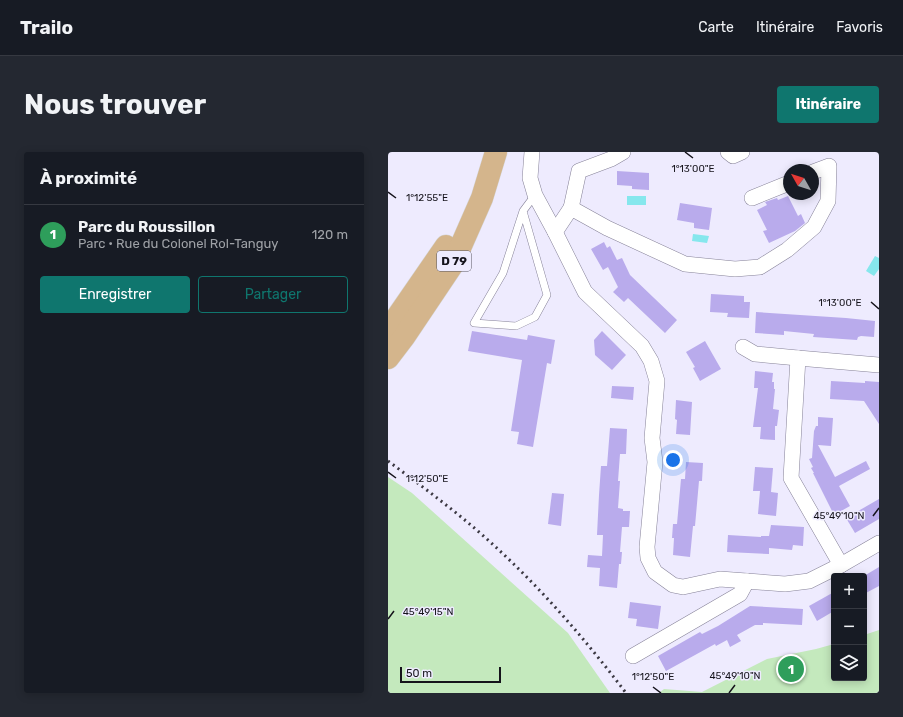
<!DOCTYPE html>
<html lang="fr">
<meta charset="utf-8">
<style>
body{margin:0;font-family:Rubik,sans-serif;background:#242831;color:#f1f3f6}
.controls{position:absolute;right:12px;bottom:12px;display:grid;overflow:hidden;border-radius:4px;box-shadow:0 2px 10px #0003}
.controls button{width:36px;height:36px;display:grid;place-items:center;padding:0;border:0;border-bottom:1px solid #363941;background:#171b24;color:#f1f3f6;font:20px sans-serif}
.compass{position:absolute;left:395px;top:12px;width:36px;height:36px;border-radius:50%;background:#171b24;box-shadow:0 2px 10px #0003;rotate:309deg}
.scale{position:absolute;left:12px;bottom:10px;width:101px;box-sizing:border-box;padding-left:4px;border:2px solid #15131b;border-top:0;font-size:11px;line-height:14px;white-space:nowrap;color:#15131b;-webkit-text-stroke:3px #eeebfe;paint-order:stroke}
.you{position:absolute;left:285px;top:308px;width:14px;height:14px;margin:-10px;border:3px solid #fff;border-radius:50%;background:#1a73e8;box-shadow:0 0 0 6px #1a73e833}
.badge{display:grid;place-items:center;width:26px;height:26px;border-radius:50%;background:#0f766e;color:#fff;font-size:13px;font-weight:700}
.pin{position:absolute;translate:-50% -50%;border:2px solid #fff;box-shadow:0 1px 4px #0006}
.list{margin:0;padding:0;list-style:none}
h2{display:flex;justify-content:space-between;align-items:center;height:52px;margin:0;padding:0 16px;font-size:17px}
h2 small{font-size:13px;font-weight:400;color:#9ea1a6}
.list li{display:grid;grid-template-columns:26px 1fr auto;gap:12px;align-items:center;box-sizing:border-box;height:60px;padding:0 16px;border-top:1px solid #363941}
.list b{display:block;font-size:15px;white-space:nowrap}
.list p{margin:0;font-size:13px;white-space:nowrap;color:#9ea1a6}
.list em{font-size:13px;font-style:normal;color:#9ea1a6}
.actions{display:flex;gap:8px;padding:12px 16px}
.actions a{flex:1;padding:9px 0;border:1px solid #0f766e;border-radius:4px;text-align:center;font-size:14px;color:#0f766e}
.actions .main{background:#0f766e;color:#fff}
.icon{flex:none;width:22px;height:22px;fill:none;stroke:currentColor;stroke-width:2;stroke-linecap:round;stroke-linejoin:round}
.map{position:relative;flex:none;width:491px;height:541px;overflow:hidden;border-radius:4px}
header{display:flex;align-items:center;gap:24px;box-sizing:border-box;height:56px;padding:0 20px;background:#171b24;border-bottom:1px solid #363941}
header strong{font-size:19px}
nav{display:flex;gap:22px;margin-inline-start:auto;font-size:14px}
.intro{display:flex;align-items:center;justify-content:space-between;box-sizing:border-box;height:96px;padding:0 24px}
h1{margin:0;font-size:28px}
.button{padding:10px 18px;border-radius:4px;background:#0f766e;color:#fff;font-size:14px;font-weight:700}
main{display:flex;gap:24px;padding:0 24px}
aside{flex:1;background:#171b24;border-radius:4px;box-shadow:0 2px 10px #0003}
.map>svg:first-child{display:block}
.green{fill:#c4e9bd}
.water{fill:#86e7ed}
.building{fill:#b9abec}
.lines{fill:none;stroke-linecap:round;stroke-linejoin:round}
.lane-casing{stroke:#868298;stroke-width:8}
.street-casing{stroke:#868298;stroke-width:16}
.primary-casing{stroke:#d5d5d6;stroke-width:23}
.lane{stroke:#fff;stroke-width:7}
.street{stroke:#fff;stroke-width:15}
.primary{stroke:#d4b58c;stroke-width:22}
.rail{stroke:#3b3842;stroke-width:3;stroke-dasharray:2 4;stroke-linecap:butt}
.ticks{fill:none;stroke:#15131b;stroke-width:1.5}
.labels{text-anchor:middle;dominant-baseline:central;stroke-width:3;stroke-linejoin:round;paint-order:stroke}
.shield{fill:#eeebfe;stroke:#56545f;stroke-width:1}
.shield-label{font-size:12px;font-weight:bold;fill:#15131b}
.ticks-label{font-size:10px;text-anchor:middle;fill:#15131b;stroke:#eeebfe;stroke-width:3;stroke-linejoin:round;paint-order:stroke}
</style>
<header>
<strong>Trailo</strong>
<nav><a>Carte</a><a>Itinéraire</a><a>Favoris</a></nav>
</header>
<div class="intro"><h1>Nous trouver</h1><a class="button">Itinéraire</a></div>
<main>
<aside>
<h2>À proximité<small></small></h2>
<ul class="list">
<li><span class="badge" style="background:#2e9e5b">1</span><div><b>Parc du Roussillon</b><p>Parc · Rue du Colonel Rol-Tanguy</p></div><em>120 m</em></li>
</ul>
<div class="actions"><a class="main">Enregistrer</a><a>Partager</a></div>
</aside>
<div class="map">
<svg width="491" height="541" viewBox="0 0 491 541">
<rect width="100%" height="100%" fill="#eeebfe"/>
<g class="green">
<path d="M0,325L24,341L180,481L222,541H0Z"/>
<path d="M491,478V541H271L276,537L314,540L379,507L428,497L446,492V526H476V483Z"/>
</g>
<g class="water">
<rect x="239" y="44" width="19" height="9"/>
<path d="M305,82L321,84L319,91L304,89Z"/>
<path d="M487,104L491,106V117L486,124L478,119Z"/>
</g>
<g class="building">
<path d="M229,19L261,21V38L244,37V34L229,33Z"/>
<path d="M400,44L410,64L413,62L417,71L407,79L381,91L375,79L379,78L369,58L379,53L377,50L389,46L390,48Z"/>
<path d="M292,51L324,56L321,78L306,76V71L289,68Z"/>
<path d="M216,90L219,96L222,94L229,108L234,106L242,123L289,168L277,181L240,146L236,150L225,140L230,135L220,115L215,118L203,97Z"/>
<path d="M323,142L356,144V150H362L361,166L339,165L340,161L322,160Z"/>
<path d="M368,160L458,166L487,169L486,185L473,184L470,185L469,188L425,185L426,182L396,179V183L367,181Z"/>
<path d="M84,179L139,188L140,183L167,188L163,212L159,211L145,295L129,292L131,280L123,279L134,208L80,199Z"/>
<path d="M214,179L238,203L224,218L207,203L206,188Z"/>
<path d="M317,189L333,217L312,229L305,216L307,215L298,200Z"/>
<path d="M367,219L385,221L384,230H386V237H387L385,257L391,258L389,274H387V288L372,287L373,275H365L370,236H366Z"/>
<path d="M443,229L477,231V229L491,230V272L476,249L442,247Z"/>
<path d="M224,234L246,235L245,248L223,246Z"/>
<path d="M288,248L304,250L302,283L288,282L289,268L287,267Z"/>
<path d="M430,265L445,266L443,294L430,293L447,325L478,309L482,317L451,334L462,354L446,363L425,321H426L423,316L425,315L421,307L424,306L426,279L428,274H430Z"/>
<path d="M222,276L239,277L238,302H232L230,329H232L230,356L235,357V359H242L241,375H234L232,400H234L233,412H231L229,436L211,434L212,416L199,415L200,403L214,404L215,383H209L211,343L213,314H219Z"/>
<path d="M298,310L315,311L314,329H311L307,374H305L302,405L285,403L286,386H284L285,372H289L293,327H297Z"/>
<path d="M367,315L385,316L383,340L390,341L388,364L370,362L372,339H365Z"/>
<path d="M164,341L176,342L173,374L160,372Z"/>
<path d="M491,347V367L467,381L458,366Z"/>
<path d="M383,373L416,375L415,394L405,393L404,398L381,396V402L339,400L340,383L373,385V384H381Z"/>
<path d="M491,415V434L476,442V424Z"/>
<path d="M446,440V459L429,469L421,454Z"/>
<path d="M242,450L273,454L270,477L248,474L249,467L240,466Z"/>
<path d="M362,454L415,457L414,473L375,471V473H367L349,483L353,489L342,495L339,488L328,494L327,492L278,519L270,504L312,480L314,482L330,474Z"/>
</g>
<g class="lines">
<g class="lane-casing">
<path id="lane" d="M135,59L115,121L86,171L128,174L147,165L159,143L135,59L147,43"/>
</g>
<g class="street-casing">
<g id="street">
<path d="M144,0L142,26L147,43L167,80L197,140L254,194L263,209L269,229L264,286L267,310L259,395L260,406L267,420L285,433L295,435L332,427L397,432L421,429L453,413L491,391"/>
<path d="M340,0L345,4L354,0"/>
<path d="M364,46L401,31"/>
<path d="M183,56L191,19L223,7L235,0"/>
<path d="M167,80L183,56L219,76L297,112L347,117L372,115L399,98L426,75L440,49L441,14L425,20"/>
<path d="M355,195L367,202L410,206"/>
<path d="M453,413L403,326L410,206L491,213"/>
<path d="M245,504L352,442L359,429"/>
</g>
</g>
<g class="primary-casing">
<g id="primary">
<path d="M0,178L58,94"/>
<path d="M0,206L16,185L65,112L94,46L108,0"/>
</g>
</g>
<use href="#lane" class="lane"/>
<use href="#street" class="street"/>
<use href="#primary" class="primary"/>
<path class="rail" d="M0,309C31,332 62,355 91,380C146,428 194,483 238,541"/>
</g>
<path class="ticks" d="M297,0L305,6M0,40L8,46M483,150L491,157M0,320L8,326M485,364L491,356M0,467L6,459M265,535L273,541M341,541L347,533"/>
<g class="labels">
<rect class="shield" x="49" y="99" width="34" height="20" rx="3"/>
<g class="shield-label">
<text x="66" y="109">D 79</text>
</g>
</g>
<g class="ticks-label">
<text x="305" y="20">1°13'00"E</text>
<text x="39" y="49">1°12'55"E</text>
<text x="452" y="154">1°13'00"E</text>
<text x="39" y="330">1°12'50"E</text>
<text x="451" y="367">45°49'10"N</text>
<text x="40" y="463">45°49'15"N</text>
<text x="347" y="527">45°49'10"N</text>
<text x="265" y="528">1°12'50"E</text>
</g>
</svg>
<div class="controls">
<button>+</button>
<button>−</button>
<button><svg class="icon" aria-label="layers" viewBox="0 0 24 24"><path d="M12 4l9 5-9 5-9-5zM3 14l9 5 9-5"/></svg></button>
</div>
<svg class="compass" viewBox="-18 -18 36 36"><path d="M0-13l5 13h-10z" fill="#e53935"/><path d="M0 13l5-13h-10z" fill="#9ea1a6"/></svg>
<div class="scale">50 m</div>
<div class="you"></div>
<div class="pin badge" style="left:403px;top:517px;background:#2e9e5b">1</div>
</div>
</main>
